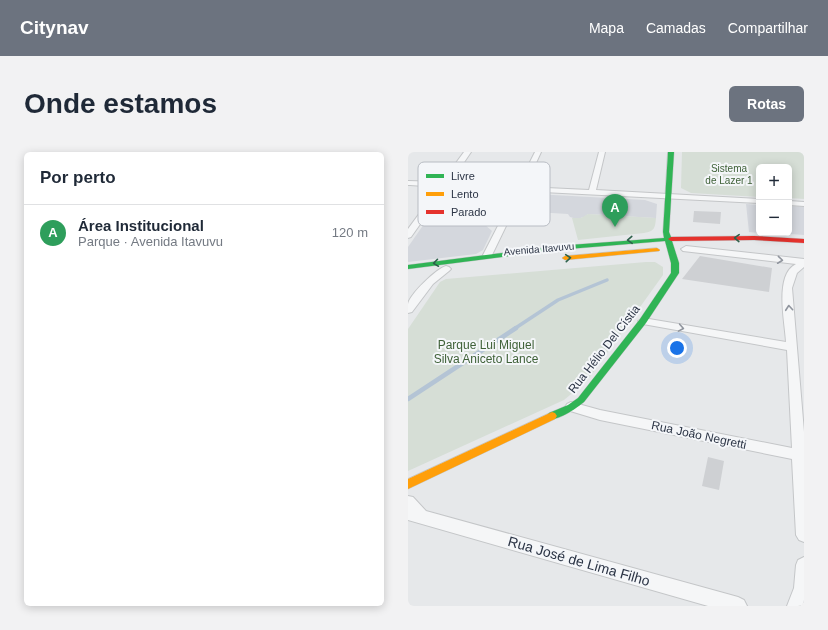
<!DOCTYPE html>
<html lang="pt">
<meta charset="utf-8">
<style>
body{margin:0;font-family:Helvetica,sans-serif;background:#f2f2f3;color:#1f2937}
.controls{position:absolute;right:12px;top:12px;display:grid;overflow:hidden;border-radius:6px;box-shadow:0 2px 10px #0003}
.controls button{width:36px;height:36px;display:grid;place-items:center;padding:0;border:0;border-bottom:1px solid #e0e1e3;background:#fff;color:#1f2937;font:20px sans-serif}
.you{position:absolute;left:269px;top:196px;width:14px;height:14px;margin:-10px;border:3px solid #fff;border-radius:50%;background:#1a73e8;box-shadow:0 0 0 6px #1a73e833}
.badge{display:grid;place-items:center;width:26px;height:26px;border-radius:50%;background:#6c737f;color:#fff;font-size:13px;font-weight:700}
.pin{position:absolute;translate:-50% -33px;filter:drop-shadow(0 1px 2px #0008)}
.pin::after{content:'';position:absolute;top:21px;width:14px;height:12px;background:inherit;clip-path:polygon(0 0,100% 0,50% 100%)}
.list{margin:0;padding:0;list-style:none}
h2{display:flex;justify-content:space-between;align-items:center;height:52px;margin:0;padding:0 16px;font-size:17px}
h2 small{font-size:13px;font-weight:400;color:#747a83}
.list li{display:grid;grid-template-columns:26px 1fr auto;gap:12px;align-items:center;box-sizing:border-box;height:56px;padding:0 16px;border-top:1px solid #e0e1e3}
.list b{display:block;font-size:15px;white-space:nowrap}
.list p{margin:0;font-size:13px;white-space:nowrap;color:#747a83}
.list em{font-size:13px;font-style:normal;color:#747a83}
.map{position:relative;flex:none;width:396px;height:454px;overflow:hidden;border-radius:6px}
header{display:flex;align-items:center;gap:24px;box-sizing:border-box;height:56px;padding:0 20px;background:#6c737f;color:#fff}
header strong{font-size:19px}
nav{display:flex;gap:22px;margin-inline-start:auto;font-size:14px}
.intro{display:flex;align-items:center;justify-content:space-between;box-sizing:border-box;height:96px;padding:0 24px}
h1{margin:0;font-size:28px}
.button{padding:10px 18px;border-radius:6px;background:#6c737f;color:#fff;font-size:14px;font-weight:700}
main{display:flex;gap:24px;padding:0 24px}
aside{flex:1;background:#fff;border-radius:6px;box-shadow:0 2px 10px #0003}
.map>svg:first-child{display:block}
.built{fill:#d4d7dd}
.green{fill:#d6ded6}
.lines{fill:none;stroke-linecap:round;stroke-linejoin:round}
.stream-far1{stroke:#b4c4d5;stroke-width:3.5}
.stream{stroke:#b4c4d5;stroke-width:4.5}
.building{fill:#ced0d3}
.street-casing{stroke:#c4c6c8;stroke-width:2}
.fast-casing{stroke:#c4c6c8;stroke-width:1}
.slow-casing{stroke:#c4c6c8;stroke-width:1}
.jam-casing{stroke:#c4c6c8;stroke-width:1}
.street{fill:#f5f6f7;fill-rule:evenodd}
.fast{fill:#30b455;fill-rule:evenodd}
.slow{fill:#ff9f0a;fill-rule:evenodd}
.jam{fill:#e5322d;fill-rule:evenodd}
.oneway{stroke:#2d614b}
.oneway2{stroke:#90959e}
.labels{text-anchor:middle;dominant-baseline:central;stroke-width:4;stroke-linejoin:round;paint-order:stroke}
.far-park-label{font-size:10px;fill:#3f6138;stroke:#f4f6f9}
.far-street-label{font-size:10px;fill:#2b3445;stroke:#f4f6f9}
.park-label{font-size:12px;fill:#3f6138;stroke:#f4f6f9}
.street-label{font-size:12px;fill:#2b3445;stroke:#f4f6f9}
.near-street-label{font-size:14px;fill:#2b3445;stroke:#f4f6f9}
.key{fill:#f4f6f9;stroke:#b8bcc3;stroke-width:1}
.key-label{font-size:11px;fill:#2b3445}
</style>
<header>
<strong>Citynav</strong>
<nav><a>Mapa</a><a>Camadas</a><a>Compartilhar</a></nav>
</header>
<div class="intro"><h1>Onde estamos</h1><a class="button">Rotas</a></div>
<main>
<aside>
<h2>Por perto<small></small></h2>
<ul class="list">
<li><span class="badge" style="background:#2e9e5b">A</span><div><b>Área Institucional</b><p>Parque · Avenida Itavuvu</p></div><em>120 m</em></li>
</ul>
</aside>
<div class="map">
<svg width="396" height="454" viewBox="0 0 396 454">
<rect width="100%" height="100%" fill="#e6e8ea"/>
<g class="built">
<path d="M127,42L237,48L249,52L248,66L180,62L176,65L169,67L162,65L160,62L110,59L116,45Z"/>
<path d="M338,52L351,53V81L341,80Z"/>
<path d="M381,54L396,55V83L369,81H381Z"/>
<path d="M26,68L76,72L84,79L75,98L68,102L0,110V95L16,72Z"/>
</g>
<g class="green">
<path d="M274,0H396V47L381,46V15H351V45L283,41L273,36Z"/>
<path d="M180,62L248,66C247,76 247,79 236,81L170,88L164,66H173Z"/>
<path d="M238,110H247L255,115V123L179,229L156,248L0,319V177L32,130L38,127Z"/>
</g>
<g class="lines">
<path class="stream-far1" d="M106,177L150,148L199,128"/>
<path class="stream" d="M0,247L108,176"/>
</g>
<g class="building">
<path d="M286,59L313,60L312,72L285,70Z"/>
<path d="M292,104L364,116L361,140L274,127Z"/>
<path d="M300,305L316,309L311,338L294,334Z"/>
</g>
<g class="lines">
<g class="street-casing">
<g id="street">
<path d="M56,0H63L42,31L110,34L127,0H133L117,35L181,38L191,0H197L188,38L351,47V51L115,39L83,105L80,106L75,103L94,66L70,71L15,68L3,85L0,86V77L31,35L2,33H0V29L34,30ZM38,35L107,39L98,57C72,70 46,65 19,63Z"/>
<path d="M381,49L396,50V54L381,53Z"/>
<path d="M278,94L396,107V115L389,121L384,136L396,280V390L391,388L388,383L384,307L192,268L159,258L157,255L159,252L163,250L192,258L384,296L379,198L235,172L230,169L235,166L378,190C377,170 366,123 388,112L275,99L273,97Z"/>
<path d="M38,114L41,115L43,117L41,119L25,132L4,160L0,161C0,158 0,154 0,152C2,142 28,117 38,114Z"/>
<path d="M0,344L5,345L18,359L330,445L336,448L339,454H300L0,368Z"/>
<path d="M396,405V454H379L386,436L388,413L390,408Z"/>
</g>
</g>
<g class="fast-casing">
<path id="fast" d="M260,0H266L261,80L263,85L266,87L264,89L271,111V121L238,171L176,250C169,256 150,269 141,267L139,264L141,261L160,253L170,246L232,167L263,121V111L257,89L148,98L0,117V113L148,94L256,86L255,80Z"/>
</g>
<g class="slow-casing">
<g id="slow">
<path d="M249,96L252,98L251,99L157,108L154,106L157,104Z"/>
<path d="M144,260L147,261L149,264L147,267L0,337V327Z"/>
</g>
</g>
<g class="jam-casing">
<path id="jam" d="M346,84L396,87V91L346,88L263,89L260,87L263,85Z"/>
</g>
<use href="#street" class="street"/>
<use href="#fast" class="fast"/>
<use href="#slow" class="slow"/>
<use href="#jam" class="jam"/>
</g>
<defs><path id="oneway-chevron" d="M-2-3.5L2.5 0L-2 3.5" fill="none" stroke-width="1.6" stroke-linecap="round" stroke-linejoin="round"/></defs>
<g class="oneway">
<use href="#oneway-chevron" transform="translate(329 86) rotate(-178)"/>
<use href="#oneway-chevron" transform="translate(222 88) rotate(177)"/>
<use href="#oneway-chevron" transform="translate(160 106) rotate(-5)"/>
<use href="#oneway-chevron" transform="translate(28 111) rotate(172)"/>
</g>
<g class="oneway2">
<use href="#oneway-chevron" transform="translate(372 108) rotate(6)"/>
<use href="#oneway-chevron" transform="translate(381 156) rotate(-95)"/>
<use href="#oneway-chevron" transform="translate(273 176) rotate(10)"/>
</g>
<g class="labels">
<g class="far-park-label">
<text x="321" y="16">Sistema<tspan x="321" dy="12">de Lazer 1</tspan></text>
</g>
<g class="far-street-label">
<text transform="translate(131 97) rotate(-5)">Avenida Itavuvu</text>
</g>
<g class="park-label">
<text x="78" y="193">Parque Lui Miguel<tspan x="78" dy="14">Silva Aniceto Lance</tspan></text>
</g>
<g class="street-label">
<text transform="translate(196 197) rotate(-52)">Rua Hélio Del Cístia</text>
<text transform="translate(291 283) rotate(12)">Rua João Negretti</text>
</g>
<g class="near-street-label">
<text transform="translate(171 409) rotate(16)">Rua José de Lima Filho</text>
</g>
</g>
<rect x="10" y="10" width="132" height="64" rx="6" class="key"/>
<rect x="18" y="22" width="18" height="4" fill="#30b455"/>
<rect x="18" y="40" width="18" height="4" fill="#ff9f0a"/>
<rect x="18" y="58" width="18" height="4" fill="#e5322d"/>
<g class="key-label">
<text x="43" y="28">Livre</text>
<text x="43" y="46">Lento</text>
<text x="43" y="64">Parado</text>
</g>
</svg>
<div class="controls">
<button>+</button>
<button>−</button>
</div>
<div class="you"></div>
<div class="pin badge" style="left:207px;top:75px;background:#2e9e5b">A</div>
</div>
</main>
